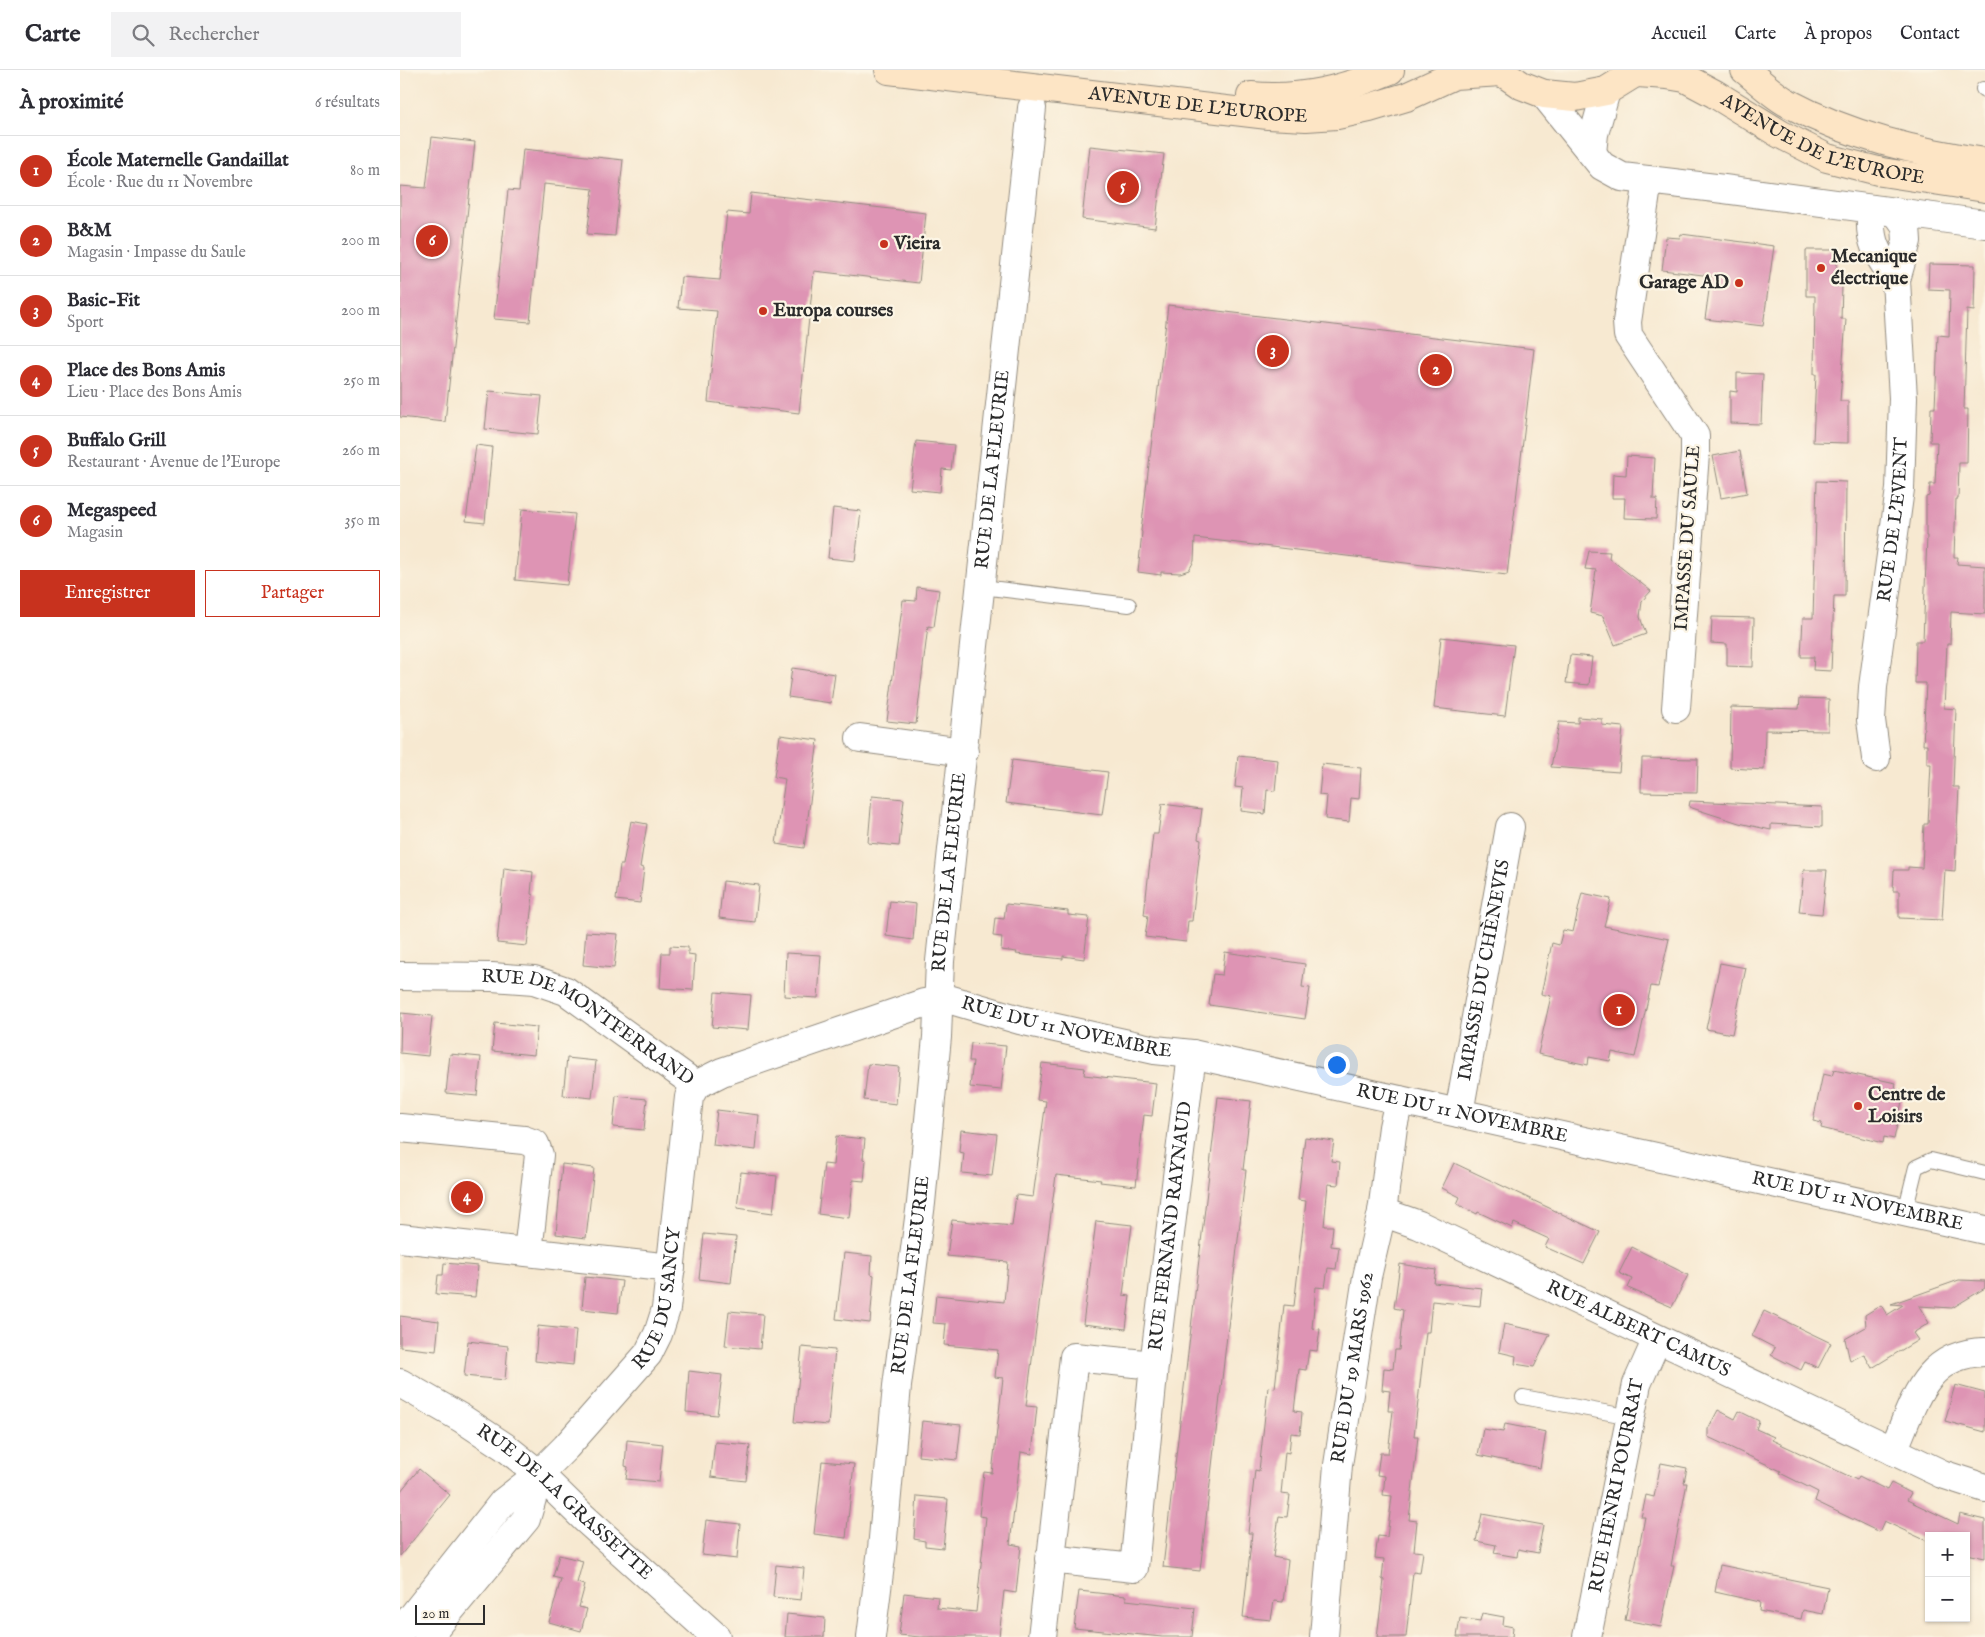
<!DOCTYPE html>
<html lang="fr">
<meta charset="utf-8">
<style>
body{margin:0;font-family:"IM FELL English",serif;background:#f2f2f3;color:#2b2b33}
.controls{position:absolute;right:15px;bottom:15px;display:grid;overflow:hidden;border-radius:0px;box-shadow:0 1px 4px #0004}
.controls button{width:45px;height:45px;display:grid;place-items:center;padding:0;border:0;border-bottom:1px solid #e1e1e2;background:#fff;color:#2b2b33;font:25px sans-serif}
.scale{position:absolute;left:15px;bottom:12px;width:70px;box-sizing:border-box;padding-left:5px;border:2px solid #2b2b2b;border-top:0;font-size:14px;line-height:18px;white-space:nowrap;color:#2b2b2b;-webkit-text-stroke:4px #fcf5e5;paint-order:stroke}
.you{position:absolute;left:936px;top:994px;width:18px;height:18px;margin:-12px;border:4px solid #fff;border-radius:50%;background:#1a73e8;box-shadow:0 0 0 8px #1a73e833}
.badge{display:grid;place-items:center;width:32px;height:32px;border-radius:50%;background:#c8321e;color:#fff;font-size:16px;font-weight:700}
.pin{position:absolute;translate:-50% -50%;border:2px solid #fff;box-shadow:0 1px 5px #0006}
.list{margin:0;padding:0;list-style:none}
h2{display:flex;justify-content:space-between;align-items:center;height:65px;margin:0;padding:0 20px;font-size:21px}
h2 small{font-size:16px;font-weight:400;color:#7c7c81}
.list li{display:grid;grid-template-columns:32px 1fr auto;gap:15px;align-items:center;box-sizing:border-box;height:70px;padding:0 20px;border-top:1px solid #e1e1e2}
.list b{display:block;font-size:19px;white-space:nowrap}
.list p{margin:0;font-size:16px;white-space:nowrap;color:#7c7c81}
.list em{font-size:16px;font-style:normal;color:#7c7c81}
.actions{display:flex;gap:10px;padding:15px 20px}
.actions a{flex:1;padding:11px 0;border:1px solid #c8321e;border-radius:0px;text-align:center;font-size:18px;color:#c8321e}
.actions .main{background:#c8321e;color:#fff}
.icon{flex:none;width:28px;height:28px;fill:none;stroke:currentColor;stroke-width:2;stroke-linecap:round;stroke-linejoin:round}
.map{position:relative;flex:none;width:1585px;height:1567px;overflow:hidden}
header{display:flex;align-items:center;gap:30px;box-sizing:border-box;height:70px;padding:0 25px;background:#fff;border-bottom:1px solid #e1e1e2}
header strong{font-size:24px}
nav{display:flex;gap:28px;margin-inline-start:auto;font-size:18px}
.search{width:350px;height:45px;background:#f2f2f3;display:flex;align-items:center;gap:12px;box-sizing:border-box;padding:0 18px;border-radius:0px;color:#7c7c81;font-size:19px}
main{display:flex}
aside{flex:1;background:#fff}
.map>svg:first-child{display:block}
.building{fill:#de94b4}
.lines{fill:none;stroke-linecap:round;stroke-linejoin:round}
.service-casing{stroke:#918a7e;stroke-width:16}
.minor-casing{stroke:#918a7e;stroke-width:30}
.secondary-casing{stroke:#918a7e;stroke-width:30}
.service{stroke:#fff;stroke-width:14}
.minor{stroke:#fff;stroke-width:28}
.secondary{stroke:#fde5c5;stroke-width:28}
.poi-dot{fill:#c8321e;stroke:#fcf5e5;stroke-width:2}
.labels{text-anchor:middle;dominant-baseline:central;stroke-width:4.5;stroke-linejoin:round;paint-order:stroke}
.street-label{font-size:19px;fill:#2b2b2b;stroke:#fcf5e5}
.poi-label{font-size:19px;font-weight:bold;fill:#2b2b2b;stroke:#fcf5e5;text-anchor:start}
</style>
<header>
<strong>Carte</strong>
<div class="search"><svg class="icon" aria-label="search" viewBox="0 0 24 24"><circle cx="10" cy="10" r="6"/><path d="M15 15l6 6"/></svg>Rechercher</div>
<nav><a>Accueil</a><a>Carte</a><a>À propos</a><a>Contact</a></nav>
</header>
<main>
<aside>
<h2>À proximité<small>6 résultats</small></h2>
<ul class="list">
<li><span class="badge">1</span><div><b>École Maternelle Gandaillat</b><p>École · Rue du 11 Novembre</p></div><em>80 m</em></li>
<li><span class="badge">2</span><div><b>B&amp;M</b><p>Magasin · Impasse du Saule</p></div><em>200 m</em></li>
<li><span class="badge">3</span><div><b>Basic-Fit</b><p>Sport</p></div><em>200 m</em></li>
<li><span class="badge">4</span><div><b>Place des Bons Amis</b><p>Lieu · Place des Bons Amis</p></div><em>250 m</em></li>
<li><span class="badge">5</span><div><b>Buffalo Grill</b><p>Restaurant · Avenue de l'Europe</p></div><em>260 m</em></li>
<li><span class="badge">6</span><div><b>Megaspeed</b><p>Magasin</p></div><em>350 m</em></li>
</ul>
<div class="actions"><a class="main">Enregistrer</a><a>Partager</a></div>
</aside>
<div class="map">
<svg width="1585" height="1567" viewBox="0 0 1585 1567">
<rect width="100%" height="100%" fill="#fcf5e5"/>
<filter id="ink" filterUnits="userSpaceOnUse"><feTurbulence type="fractalNoise" baseFrequency=".02" numOctaves="2"/><feDisplacementMap in="SourceGraphic" scale="10" xChannelSelector="R" yChannelSelector="G"/><feConvolveMatrix kernelMatrix="1 2 1 2 8 2 1 2 1" color-interpolation-filters="sRGB"/></filter>
<filter id="wash" filterUnits="userSpaceOnUse"><feTurbulence type="fractalNoise" baseFrequency=".0096" numOctaves="4" result="noise"/><feDisplacementMap in="SourceGraphic" scale="20" xChannelSelector="R" yChannelSelector="G"/><feGaussianBlur stdDeviation="1.12" result="paint"/><feColorMatrix in="noise" values="0 0 0 0 0 0 0 0 0 0 0 0 0 0 0 0 0 1.4 0 .05"/><feComposite in="paint" operator="in"/></filter>
<g filter="url(#wash)">
<rect width="100%" height="100%" fill="#f7e9d1"/>
<g id="blocks">
<g class="building">
<path d="M32,67L75,72L45,352L0,347V116L26,118Z"/>
<path d="M690,76L764,84L755,158L682,149Z"/>
<path d="M123,79L223,90L215,166L187,164L193,119L144,114L130,252L94,249L108,120L119,121Z"/>
<path d="M351,123L526,143L519,213L414,201L399,343L308,332L317,241L278,238L281,207L320,210L327,142L349,144Z"/>
<path d="M1281,164L1374,176L1363,256L1305,249L1311,206L1262,200L1266,167L1280,168Z"/>
<path d="M1406,180H1437V216H1442L1441,249H1446L1440,331H1448V373L1413,372L1416,304H1414L1415,226H1406Z"/>
<path d="M1529,194L1575,195L1574,241L1567,240L1564,339H1568L1567,393H1559L1558,429H1556L1554,487H1558L1557,494L1585,496V544L1551,542L1550,574H1547L1544,638L1556,639L1553,717H1559L1555,801L1545,800L1542,850L1499,848V821H1493L1494,800H1508V797L1522,798L1524,754H1528L1531,694H1527V675H1523L1526,613H1515L1516,571H1523L1527,466H1526V427L1529,426L1530,414H1535L1537,372H1530L1531,338H1535L1538,265L1549,266L1550,220L1528,219Z"/>
<path d="M768,235L1134,279L1107,505L795,468L794,491L789,500L780,503L761,502V505L738,502L742,462L741,461Z"/>
<path d="M1337,303L1363,304L1361,354L1330,353V321L1337,322Z"/>
<path d="M89,321L142,326L138,364L85,359Z"/>
<path d="M516,371L554,375L551,400L542,399L540,422L510,419Z"/>
<path d="M76,375L92,377L85,453L66,451Z"/>
<path d="M1340,381L1347,423L1321,428L1313,386Z"/>
<path d="M1227,386L1255,388L1253,429H1257L1256,449L1224,448L1225,428H1212L1213,404L1226,405Z"/>
<path d="M1417,411L1446,412L1445,526H1434L1431,601L1413,600L1414,587H1401L1403,548H1413Z"/>
<path d="M433,438L461,441L455,491L428,488Z"/>
<path d="M122,439L175,444L167,515L115,510Z"/>
<path d="M1189,481L1210,482L1209,488L1251,521L1242,531L1240,547L1246,564L1215,575L1203,546L1190,543L1196,500L1185,499Z"/>
<path d="M517,517L539,520L534,557L528,556L516,654L487,651L503,530L516,531Z"/>
<path d="M1312,547L1354,548L1353,597L1327,596V574L1311,573Z"/>
<path d="M1041,567L1114,575L1105,646L1034,638Z"/>
<path d="M1170,585L1192,587L1189,615L1166,613Z"/>
<path d="M392,598L435,604L431,633L388,627Z"/>
<path d="M1400,628L1429,629L1428,661L1365,660L1364,700L1330,698L1331,637L1399,639Z"/>
<path d="M1178,647L1202,649V655L1223,657L1219,702L1151,697L1159,652L1178,653Z"/>
<path d="M380,665L418,670L404,778L376,774L385,709L374,707Z"/>
<path d="M838,686L878,690L875,721L867,720L865,744L841,741L843,718L835,717Z"/>
<path d="M1242,688L1298,689L1297,723L1241,722Z"/>
<path d="M612,690L708,702L702,745L606,733Z"/>
<path d="M922,694L961,698L959,729L951,728L949,752L925,749L927,726L919,725Z"/>
<path d="M472,726L504,729L499,776L468,773Z"/>
<path d="M1290,731L1422,737V757L1371,754V760L1339,753L1289,737Z"/>
<path d="M762,734L802,739L798,769L801,770L792,851H788L786,872L745,867L748,846L744,845L753,764H758Z"/>
<path d="M231,751L247,754L240,797L244,798L240,833L216,830L220,795H223Z"/>
<path d="M104,798L133,802L131,824L133,825L127,876L97,873Z"/>
<path d="M1404,800H1427L1422,844L1399,842Z"/>
<path d="M323,811L359,815L355,852L319,848Z"/>
<path d="M1182,823L1211,829L1204,856L1269,869L1258,917L1251,916L1235,987L1212,982L1210,991L1189,987L1188,995L1138,984L1151,926L1141,924L1152,873L1159,875L1163,860L1173,862Z"/>
<path d="M490,831L516,834L513,870L486,866Z"/>
<path d="M606,834L668,841V845L689,847L684,889L663,886V889L616,884L617,882L601,880L602,867L593,866L595,848L604,849Z"/>
<path d="M186,862L218,864L214,898L183,895Z"/>
<path d="M270,876L288,877V884L295,885L293,920L260,918L262,883H270Z"/>
<path d="M825,882L905,894L902,917L910,918L905,949L809,935L813,904L822,905Z"/>
<path d="M386,883L421,885L418,928L384,926Z"/>
<path d="M1320,893L1346,898L1332,964L1306,959Z"/>
<path d="M315,922L351,925L348,960L312,957Z"/>
<path d="M1,943L32,946L28,986L0,983Z"/>
<path d="M95,953L137,957L134,985L92,981Z"/>
<path d="M571,973L606,976L601,1020L570,1017L573,991H569Z"/>
<path d="M50,984L81,987L77,1026L46,1023Z"/>
<path d="M167,988L196,991L192,1028L163,1025Z"/>
<path d="M642,993L685,998L684,1005L756,1013L752,1046L744,1045L736,1116L700,1112L701,1110L656,1105L626,1336L637,1337L632,1384L621,1382L610,1474L621,1476L616,1523L604,1521L599,1567H520L499,1565L504,1523L538,1527L537,1538L576,1542L586,1447L579,1446L584,1402L592,1403L603,1308L595,1307L598,1280L544,1275L546,1254L533,1253L536,1225L604,1232L608,1192L547,1186L552,1150L612,1156L616,1125L633,1127L646,1031L637,1030Z"/>
<path d="M468,994L499,997L496,1034L464,1030Z"/>
<path d="M1434,1000L1496,1013L1495,1019L1504,1022L1494,1069L1484,1067L1483,1073L1421,1058L1422,1053L1413,1051L1423,1004L1432,1006Z"/>
<path d="M216,1026L247,1029L244,1060L213,1057Z"/>
<path d="M818,1027L851,1031L843,1100H846L800,1501L763,1497Z"/>
<path d="M317,1040L359,1045L356,1080L313,1075Z"/>
<path d="M561,1060L597,1064L592,1106L562,1103L564,1083L559,1082Z"/>
<path d="M436,1066L465,1069L463,1089L466,1090L464,1111L453,1110L449,1148L418,1144L424,1094L433,1095Z"/>
<path d="M905,1067L934,1071L931,1091L940,1092L938,1115L928,1114L924,1156H933L931,1176L939,1177L936,1199L928,1198L925,1218L916,1217L912,1258L920,1259L917,1281L909,1280L906,1300L899,1299L894,1341L902,1342L901,1354L900,1364L891,1363L889,1383L885,1382L881,1424L890,1425L887,1447L879,1446L873,1487L888,1490L883,1532L874,1531L871,1550L843,1547L852,1463H848L855,1400L859,1401L868,1317L875,1318L884,1235L894,1236L906,1131L898,1130Z"/>
<path d="M1054,1093L1200,1162L1184,1194L1145,1177L1149,1169L1114,1153L1112,1158L1078,1142L1077,1144L1057,1134L1060,1127L1042,1118Z"/>
<path d="M162,1094L194,1098L186,1168L156,1164Z"/>
<path d="M341,1102L377,1106L373,1143L337,1138Z"/>
<path d="M696,1151L732,1155L723,1225L730,1226L726,1259L683,1254Z"/>
<path d="M304,1164L336,1167L331,1213L299,1209Z"/>
<path d="M1232,1177L1288,1205L1272,1237L1228,1218L1232,1209L1219,1203Z"/>
<path d="M444,1183L472,1186L471,1204L474,1205L470,1253L436,1249Z"/>
<path d="M44,1193L78,1196L75,1227L36,1224L38,1205H43Z"/>
<path d="M1000,1194L1036,1200L1034,1213L1082,1218L1080,1236L1032,1231L1029,1262H1026L1014,1366H1018L1009,1450L1017,1451L1014,1481L1023,1482L1020,1503L1013,1502L1006,1567H977L984,1510L982,1509L984,1489L975,1488L978,1466L987,1467L992,1426L983,1425L985,1406L977,1405L980,1383H988L993,1341H988L990,1321L982,1320L984,1298L993,1299L995,1280H999L1003,1240L994,1238Z"/>
<path d="M185,1207L222,1211L218,1243L182,1239Z"/>
<path d="M1559,1210L1585,1211V1218L1552,1238L1519,1236L1529,1253L1513,1263L1518,1270L1472,1298L1464,1284L1450,1291L1445,1269L1466,1257L1465,1245L1481,1235L1487,1245L1503,1235L1491,1234Z"/>
<path d="M329,1241L363,1244L360,1279L325,1276Z"/>
<path d="M1364,1241L1431,1273L1418,1298L1405,1292L1401,1300L1371,1285L1375,1278L1352,1266Z"/>
<path d="M0,1246L39,1251L36,1281L0,1277Z"/>
<path d="M1104,1254L1150,1264L1134,1297L1115,1294L1116,1286L1099,1282Z"/>
<path d="M138,1256L176,1260L173,1295L135,1291Z"/>
<path d="M68,1271L108,1276L105,1310L64,1306Z"/>
<path d="M402,1277L435,1280L428,1355L394,1352Z"/>
<path d="M289,1301L322,1305L317,1345L286,1342Z"/>
<path d="M1555,1315L1585,1323V1362L1545,1351Z"/>
<path d="M1318,1340L1335,1349L1339,1341L1359,1351L1356,1359L1374,1367L1372,1370L1457,1410L1459,1406L1487,1420L1491,1413L1511,1423L1507,1430L1558,1454L1560,1444L1585,1450V1488L1566,1484V1466H1529V1472L1484,1451L1479,1462L1415,1431L1418,1422L1380,1403L1381,1401L1308,1367V1359Z"/>
<path d="M522,1351L561,1355L557,1390L518,1386Z"/>
<path d="M1105,1354L1146,1362L1140,1398L1078,1385L1083,1359L1103,1362Z"/>
<path d="M227,1370L263,1374L259,1412L226,1409L228,1397L225,1396Z"/>
<path d="M315,1372L350,1375L346,1411L311,1407Z"/>
<path d="M422,1391L454,1394L446,1468L414,1464Z"/>
<path d="M1261,1393L1287,1398L1284,1413H1287L1271,1496H1274L1261,1557L1225,1550L1245,1447H1241L1244,1435L1246,1425L1254,1427Z"/>
<path d="M19,1399L50,1425L0,1486V1422Z"/>
<path d="M517,1426L548,1429L543,1478L525,1476V1471L514,1469Z"/>
<path d="M1082,1444L1143,1455L1138,1483L1118,1479L1117,1487L1094,1483L1096,1475L1076,1471Z"/>
<path d="M306,1450L340,1454L337,1489L302,1485Z"/>
<path d="M159,1485L183,1491L177,1513L185,1515L179,1537L187,1539L181,1561L149,1552L161,1509L153,1507Z"/>
<path d="M376,1495L404,1498L401,1530L373,1527Z"/>
<path d="M1320,1495L1428,1517L1423,1544L1403,1540L1401,1549L1359,1541L1360,1532L1315,1522Z"/>
<path d="M679,1521L726,1526V1530L795,1538L792,1567H762L674,1558Z"/>
<path d="M1082,1543L1104,1547L1103,1555L1113,1557L1112,1567H1057L1060,1548L1080,1551Z"/>
<path d="M387,1544L425,1548L424,1567H385Z"/>
</g>
</g>
</g>
<g filter="url(#ink)">
<use href="#blocks" fill-opacity="0" stroke="#918a7e" stroke-width="1"/>
<g class="lines">
<g class="service-casing">
<g id="service">
<path d="M1583,19L1585,20"/>
<path d="M582,517L729,535"/>
<path d="M1505,1142L1516,1097L1531,1090L1585,1103"/>
<path d="M1123,1327L1231,1347"/>
</g>
</g>
<g class="minor-casing">
<g id="minor">
<path d="M1144,24L1202,96L1222,107L1324,119L1585,154"/>
<path d="M1192,83L1194,64L1206,21"/>
<path d="M1248,110L1227,252L1228,265L1295,366V384L1276,638"/>
<path d="M1472,139C1467,171 1478,186 1496,210"/>
<path d="M460,668L564,682"/>
<path id="s1" d="M1476,688L1471,650L1473,617L1500,419L1503,328L1496,210L1507,171L1506,156L1497,143"/>
<path id="s2" d="M0,906L92,907L134,910L166,921L296,1015"/>
<path id="s3" d="M296,1015L322,1002L524,933L548,929L620,950L755,980L792,984L1585,1160"/>
<path id="s4" d="M1059,1043L1110,757"/>
<path d="M0,1058L124,1070L135,1074L139,1085L128,1182"/>
<path id="s5" d="M982,1142L1019,1155L1542,1404L1585,1418"/>
<path d="M0,1168L271,1198"/>
<path id="s6" d="M0,1313L61,1348L105,1377L139,1404L184,1448L316,1567"/>
<path d="M1493,1381C1514,1333 1524,1283 1585,1282"/>
<path d="M649,1489L734,1498L754,1295"/>
<path id="s7" d="M0,1562L103,1432L139,1404L166,1377L248,1284L258,1264L266,1239L289,1027L296,1015"/>
<path d="M28,1567L126,1449L139,1404"/>
<path id="s8" d="M471,1567L482,1479L497,1316L521,1133L537,967L540,891L632,38"/>
<path id="s9" d="M642,1567L674,1287L754,1295L792,984"/>
<path id="s10" d="M924,1567L938,1395L967,1207L982,1142L993,1057L999,1030"/>
<path id="s11" d="M1187,1567L1237,1314L1257,1269"/>
</g>
</g>
<g class="secondary-casing">
<g id="secondary">
<path id="s12" d="M489,0L868,45L906,47L937,45L969,38L1006,27L1054,5L1101,2"/>
<path d="M1099,0L1121,15L1144,24L1175,27L1206,21L1240,0"/>
<path d="M1345,0C1359,11 1373,25 1388,33C1449,66 1517,82 1585,92"/>
<path id="s13" d="M1237,3L1267,5L1285,8L1315,24L1380,64L1427,88L1482,102L1585,118"/>
<path d="M851,26C901,31 945,19 990,0"/>
</g>
</g>
<use href="#service" class="service"/>
<use href="#minor" class="minor"/>
<use href="#secondary" class="secondary"/>
</g>
</g>
<g class="poi-dot">
<circle cx="484" cy="174" r="5"/>
<circle cx="1421" cy="198" r="5"/>
<circle cx="1339" cy="213" r="5"/>
<circle cx="363" cy="241" r="5"/>
<circle cx="1458" cy="1036" r="5"/>
</g>
<g class="labels">
<g class="street-label">
<text stroke="none"><textPath href="#s12" startOffset="311">AVENUE DE L'EUROPE</textPath></text>
<text stroke="none"><textPath href="#s13" startOffset="201">AVENUE DE L'EUROPE</textPath></text>
<text stroke="none"><textPath href="#s8" startOffset="1174">RUE DE LA FLEURIE</textPath></text>
<text stroke="none"><textPath href="#s1" startOffset="240">RUE DE L'EVENT</textPath></text>
<text transform="translate(1288 468) rotate(-86)">IMPASSE DU SAULE</text>
<text stroke="none"><textPath href="#s8" startOffset="769">RUE DE LA FLEURIE</textPath></text>
<text stroke="none"><textPath href="#s4" startOffset="145">IMPASSE DU CHÈNEVIS</textPath></text>
<text stroke="none"><textPath href="#s3" startOffset="389">RUE DU 11 NOVEMBRE</textPath></text>
<text stroke="none"><textPath href="#s2" startOffset="202">RUE DE MONTFERRAND</textPath></text>
<text stroke="none"><textPath href="#s3" startOffset="794">RUE DU 11 NOVEMBRE</textPath></text>
<text stroke="none"><textPath href="#s3" startOffset="1199">RUE DU 11 NOVEMBRE</textPath></text>
<text stroke="none"><textPath href="#s9" startOffset="502">RUE FERNAND RAYNAUD</textPath></text>
<text stroke="none"><textPath href="#s8" startOffset="364">RUE DE LA FLEURIE</textPath></text>
<text stroke="none"><textPath href="#s7" startOffset="430">RUE DU SANCY</textPath></text>
<text stroke="none"><textPath href="#s5" startOffset="282">RUE ALBERT CAMUS</textPath></text>
<text stroke="none"><textPath href="#s10" startOffset="271">RUE DU 19 MARS 1962</textPath></text>
<text stroke="none"><textPath href="#s11" startOffset="154">RUE HENRI POURRAT</textPath></text>
<text stroke="none"><textPath href="#s6" startOffset="204">RUE DE LA GRASSETTE</textPath></text>
</g>
<g class="poi-label">
<text x="494" y="174">Vieira</text>
<text x="1431" y="187">Mecanique<tspan x="1431" dy="22">électrique</tspan></text>
<text x="1329" y="213" text-anchor="end">Garage AD</text>
<text x="373" y="241">Europa courses</text>
<text x="1468" y="1025">Centre de<tspan x="1468" dy="22">Loisirs</tspan></text>
</g>
</g>
</svg>
<div class="controls">
<button>+</button>
<button>−</button>
</div>
<div class="scale">20 m</div>
<div class="you"></div>
<div class="pin badge" style="left:1219px;top:940px">1</div>
<div class="pin badge" style="left:1036px;top:300px">2</div>
<div class="pin badge" style="left:873px;top:281px">3</div>
<div class="pin badge" style="left:67px;top:1127px">4</div>
<div class="pin badge" style="left:723px;top:117px">5</div>
<div class="pin badge" style="left:32px;top:171px">6</div>
</div>
</main>
